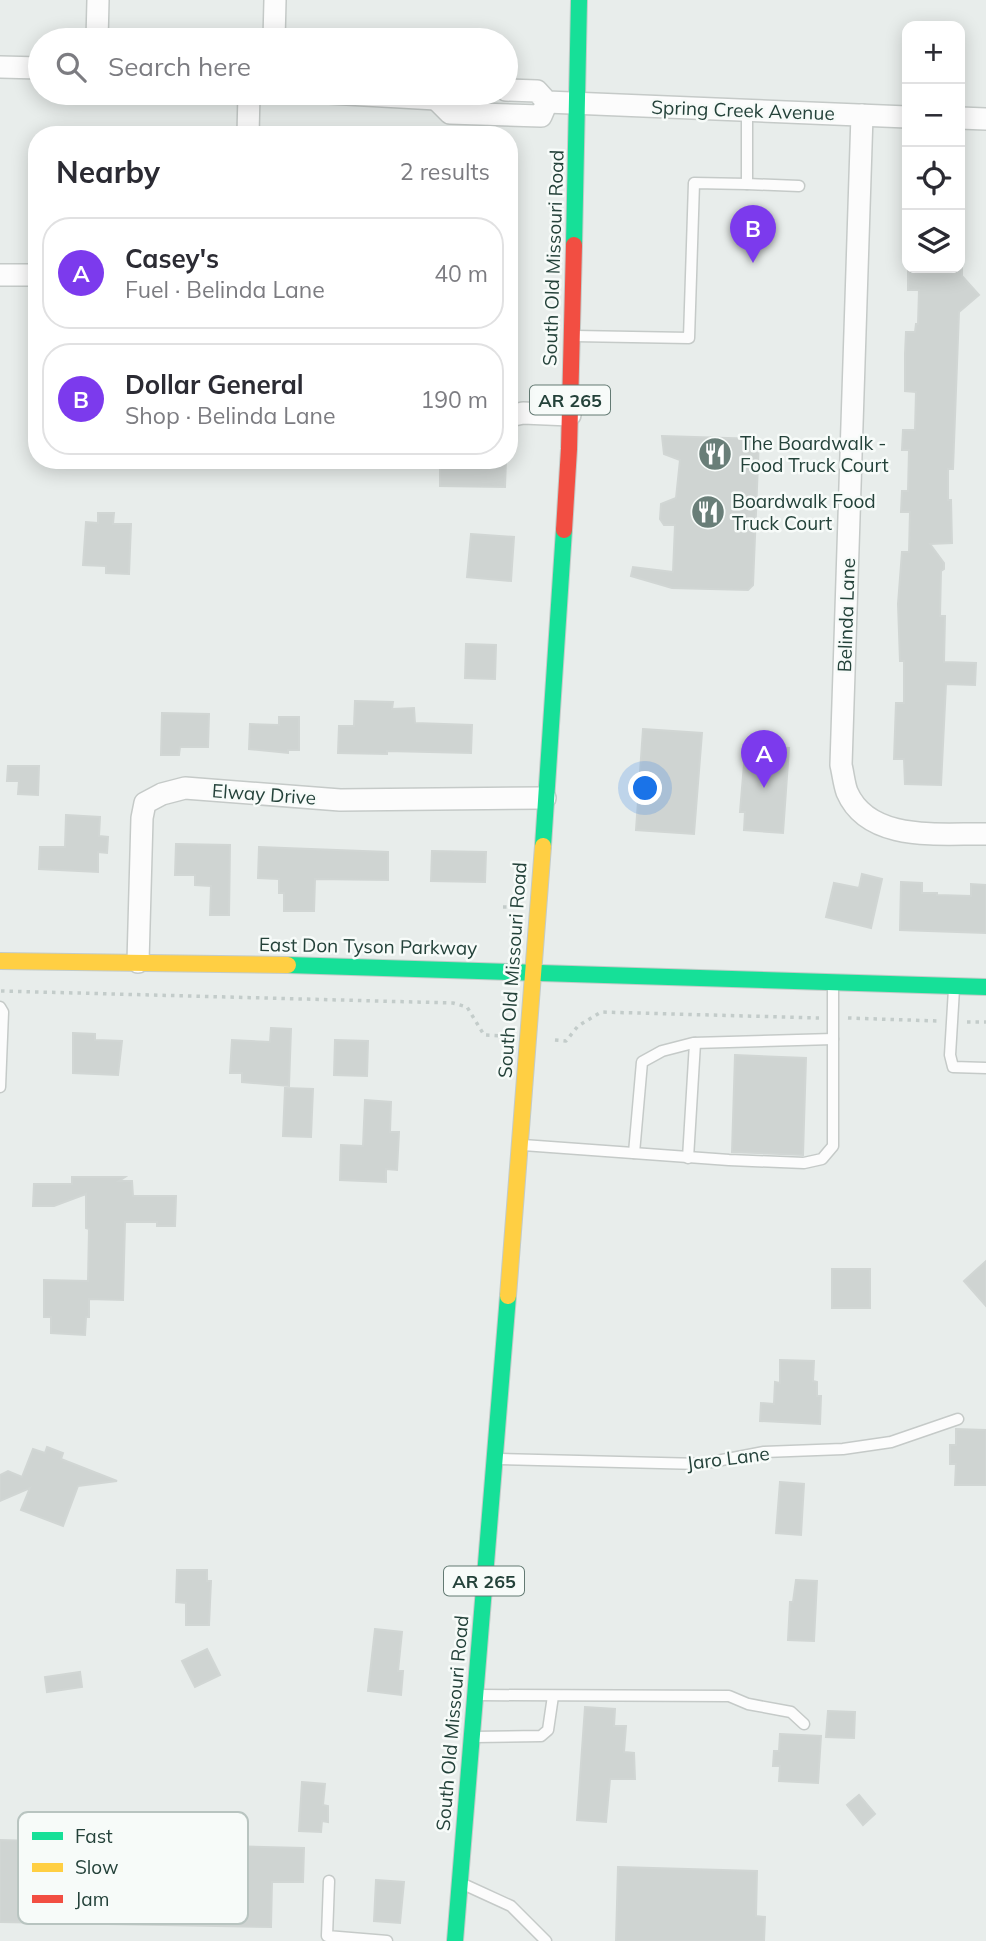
<!DOCTYPE html>
<meta charset="utf-8">
<style>
body{margin:0;font-family:Mulish,sans-serif;background:#f2f2f3;color:#2b2b33}
.controls{position:absolute;right:21px;top:21px;display:grid;overflow:hidden;border-radius:14px;box-shadow:0 4px 18px #0003}
.controls button{width:63px;height:63px;display:grid;place-items:center;padding:0;border:0;border-bottom:2px solid #e1e1e2;background:#fff;color:#2b2b33;font:35px sans-serif}
.you{position:absolute;left:646px;top:789px;width:24px;height:24px;margin:-18px;border:5px solid #fff;border-radius:50%;background:#1a73e8;box-shadow:0 0 0 10px #1a73e833}
.badge{display:grid;place-items:center;width:46px;height:46px;border-radius:50%;background:#7c3aed;color:#fff;font-size:23px;font-weight:700}
.pin{position:absolute;translate:-50% -58px;filter:drop-shadow(0 2px 4px #0008)}
.pin::after{content:'';position:absolute;top:37px;width:24px;height:21px;background:inherit;clip-path:polygon(0 0,100% 0,50% 100%)}
.list{margin:0;padding:0;list-style:none}
h2{display:flex;justify-content:space-between;align-items:center;height:91px;margin:0;padding:0 28px;font-size:30px}
h2 small{font-size:23px;font-weight:400;color:#7c7c81}
.list li{display:grid;grid-template-columns:46px 1fr auto;gap:21px;align-items:center;box-sizing:border-box;height:112px;margin:0 14px 14px;padding:0 14px;border:2px solid #e1e1e2;border-radius:28px}
.list b{display:block;font-size:26px;white-space:nowrap}
.list p{margin:0;font-size:23px;white-space:nowrap;color:#7c7c81}
.list em{font-size:23px;font-style:normal;color:#7c7c81}
.icon{flex:none;width:38px;height:38px;fill:none;stroke:currentColor;stroke-width:2;stroke-linecap:round;stroke-linejoin:round}
.map{position:relative;flex:none;width:986px;height:1941px;overflow:hidden}
.search{position:absolute;background:#fff;box-shadow:0 4px 18px #0003;left:28px;top:28px;width:490px;height:77px;display:flex;align-items:center;gap:18px;box-sizing:border-box;padding:0 24px;border-radius:38px;color:#7c7c81;font-size:26px}
.panel{position:absolute;background:#fff;box-shadow:0 4px 18px #0003;left:28px;top:126px;width:490px;height:343px;border-radius:28px}
.map>svg:first-child{display:block}
.building{fill:#cfd4d2;stroke:#d1d6d4;stroke-width:2}
.lines{fill:none;stroke-linecap:round;stroke-linejoin:round}
.lane-casing{stroke:#c5cac8;stroke-width:13}
.street-casing{stroke:#c5cac8;stroke-width:24}
.fast-casing{stroke:#c3cbc8;stroke-width:18}
.slow-casing{stroke:#c3cbc8;stroke-width:18}
.jam-casing{stroke:#c3cbc8;stroke-width:18}
.path{stroke:#c3ccca;stroke-width:3.5;stroke-dasharray:3.5 5;stroke-linecap:butt}
.lane{stroke:#fcfcfc;stroke-width:10}
.street{stroke:#fcfcfc;stroke-width:21}
.fast{stroke:#16e098;stroke-width:16}
.slow{stroke:#ffcf43;stroke-width:16}
.jam{stroke:#f24e42;stroke-width:16}
.labels{text-anchor:middle;dominant-baseline:central;stroke-width:5;stroke-linejoin:round;paint-order:stroke}
.shield{fill:#f7fbf9;stroke:#637a73;stroke-width:2}
.shield-label{font-size:18px;font-weight:bold;fill:#24423a}
.street-label{font-size:19px;fill:#24423a;stroke:#f7fbf9}
.poi-label{font-size:19px;fill:#24423a;stroke:#f7fbf9;text-anchor:start}
.key{fill:#f7fbf9;stroke:#b8c4c0;stroke-width:2}
.key-label{font-size:19px;fill:#24423a}
</style>
<div class="map">
<svg width="986" height="1941" viewBox="0 0 986 1941">
<rect width="100%" height="100%" fill="#e8edeb"/>
<g class="building">
<path d="M908,268H962V276L979,295L959,312L953,469H948V500H951L952,543L930,544L944,563V569L941,571L940,616H945L944,662L976,663L975,685L946,684L941,785L905,784L904,759H894L896,703H904V661H900L898,604L902,552H909L910,512H901L902,491H908L909,450H902L903,430H915L916,392L905,391V354L906,332H915L916,324H918L919,290H908Z"/>
<path d="M662,436L759,439L753,585L748,590L672,588L631,576L633,567L673,572L675,525H664L660,519L661,504L676,498L680,460L664,454Z"/>
<path d="M463,460H506L505,487L440,486V462L463,463Z"/>
<path d="M98,513H114L113,524H131L129,574L106,573V566L83,565L86,522L98,523Z"/>
<path d="M471,534L514,537L511,581L467,577Z"/>
<path d="M466,644L496,645L495,679L465,678Z"/>
<path d="M355,701L393,702L392,709L414,708L415,723L472,725L471,753L387,751V754L338,753L339,726H354Z"/>
<path d="M162,713L209,714L208,747H180L179,755H161Z"/>
<path d="M279,717H299V750H288V753L249,749L250,724L279,725Z"/>
<path d="M643,729L702,733L694,834L636,830Z"/>
<path d="M750,745L789,748L783,833L744,830L745,812H740L744,764H749Z"/>
<path d="M8,766H39L38,795L18,794L19,781H7Z"/>
<path d="M66,815L100,817L99,836L108,837L107,853L98,852V872L39,869L40,847H65Z"/>
<path d="M176,844L230,845L229,915H210L211,886L195,885V875H175Z"/>
<path d="M259,847L388,852V880L315,879L314,911H284V893H279V879L258,878Z"/>
<path d="M432,851L486,852L485,882L431,881Z"/>
<path d="M862,874L882,879L871,928L826,917L834,883L859,888Z"/>
<path d="M901,882L922,883V893H937V895L971,896V884L986,885V933L900,930Z"/>
<path d="M271,1028L291,1029L289,1086L242,1082V1073H230L232,1040L270,1042Z"/>
<path d="M73,1033L95,1034V1040L122,1041L118,1075L73,1073Z"/>
<path d="M335,1040L368,1041L367,1076L334,1075Z"/>
<path d="M735,1055L806,1058L803,1155L732,1152Z"/>
<path d="M285,1088L313,1089L311,1137L283,1136Z"/>
<path d="M365,1100L391,1102L390,1132H399L397,1170L386,1169V1182L340,1180L341,1145L363,1146Z"/>
<path d="M72,1177H125L119,1181H132L133,1196H176L175,1226H157V1222H125L123,1300L89,1299V1317H86L85,1335L51,1333V1317H44V1280L88,1281L89,1229L86,1228V1194L54,1206H33L34,1184H72Z"/>
<path d="M986,1261V1306L964,1281Z"/>
<rect x="832" y="1269" width="38" height="39"/>
<path d="M780,1360L814,1361L813,1381L817,1382V1396H821L820,1424L760,1421L761,1403L774,1404L775,1382L780,1383Z"/>
<path d="M956,1429L986,1430V1485H955L956,1464H950V1445H956Z"/>
<path d="M47,1447L63,1453L61,1459L117,1481L78,1486L63,1526L21,1510L30,1488L0,1501V1475L8,1471L22,1477L33,1449L45,1453Z"/>
<path d="M780,1482L804,1484L801,1535L776,1533Z"/>
<path d="M177,1570H207V1581H211L209,1625H186V1603L176,1602Z"/>
<path d="M796,1580L817,1581L814,1641L788,1640L790,1602H793Z"/>
<path d="M375,1629L402,1632L398,1671H403L401,1695L368,1691Z"/>
<path d="M207,1649L220,1675L195,1687L182,1661Z"/>
<path d="M80,1672L82,1687L47,1692L45,1677Z"/>
<path d="M585,1707L615,1709L614,1726H626L624,1752L634,1753L635,1779H610L606,1822L577,1820Z"/>
<path d="M828,1711L855,1712L854,1738L826,1737Z"/>
<path d="M780,1734L821,1736L818,1783L779,1781L780,1766H773L774,1751H779Z"/>
<path d="M302,1782L325,1784L323,1805L328,1806V1822L322,1821L321,1832L299,1831Z"/>
<path d="M859,1795L875,1814L863,1825L847,1805Z"/>
<path d="M0,1840L304,1848L303,1882H272L271,1927L0,1922Z"/>
<path d="M618,1867L757,1871L756,1916L765,1917L764,1941H616Z"/>
<path d="M376,1880L404,1882L400,1923L374,1921Z"/>
</g>
<g class="lines">
<g class="lane-casing">
<g id="lane">
<path d="M747,184L799,186"/>
<path d="M575,336L689,338L694,183L747,184V110"/>
<path d="M954,989L950,1055L953,1067L986,1068"/>
<path d="M0,1007L3,1012L0,1087"/>
<path d="M523,1145L729,1160L804,1163L822,1159L833,1146V985"/>
<path d="M634,1153L642,1062L662,1051L693,1043L833,1039"/>
<path d="M688,1158L695,1043"/>
<path d="M500,1459L701,1464L764,1452L843,1449L891,1442L958,1419"/>
<path d="M478,1695L729,1696L748,1704L791,1712L804,1724"/>
<path d="M474,1737L541,1736L548,1730L553,1696"/>
<path d="M329,1881L327,1936L387,1941"/>
<path d="M463,1884L511,1906L546,1941"/>
</g>
</g>
<g class="street-casing">
<g id="street">
<path d="M97,40L98,0"/>
<path d="M274,40L275,0"/>
<path d="M0,67L40,68"/>
<path d="M506,90L537,91L547,102L907,117"/>
<path d="M329,93L436,99"/>
<path d="M442,93L436,99L450,113L541,116L547,102"/>
<path d="M862,115L841,765C843,773 844,784 847,792C869,843 941,833 986,834"/>
<path d="M960,118L986,119"/>
<path d="M248,135L249,93"/>
<path d="M0,275H37"/>
<path d="M509,416L523,413L570,415"/>
<path d="M138,962L142,818L145,803L162,794L185,788L340,800L545,798"/>
</g>
</g>
<g class="fast-casing">
<g id="fast">
<path d="M574,245L579,0"/>
<path d="M543,846L564,530"/>
<path d="M288,965L986,987"/>
<path d="M455,1941L508,1296"/>
</g>
</g>
<g class="slow-casing">
<g id="slow">
<path d="M0,961L288,965"/>
<path d="M508,1296L543,846"/>
</g>
</g>
<g class="jam-casing">
<path id="jam" d="M564,530L569,449L574,245"/>
</g>
<g class="path">
<path d="M503,907H513"/>
<path d="M1,991L453,1003L467,1007L484,1035L505,1036"/>
<path d="M848,1018L938,1021"/>
<path d="M967,1022H986"/>
<path d="M555,1040L566,1041L578,1026L601,1012L819,1018"/>
</g>
<use href="#lane" class="lane"/>
<use href="#street" class="street"/>
<use href="#fast" class="fast"/>
<use href="#slow" class="slow"/>
<use href="#jam" class="jam"/>
</g>
<defs>
<g id="restaurant-disc" transform="scale(1.75)"><circle r="9.5" fill="#697e78" stroke="#f7fbf9"/><path d="M-5-6h1v4h1v-4h1v4h1v-4h1v5L-1.5 .5V6h-2V.5L-5-1ZM5-6V6H3V1.5H1.5Q1.5-4 5-6Z" fill="#fff"/></g>
</defs>
<g fill-rule="evenodd">
<use href="#restaurant-disc" x="715" y="454"/>
<use href="#restaurant-disc" x="708" y="512"/>
</g>
<g class="labels">
<g class="shield">
<rect x="530" y="385.5" width="80" height="29" rx="5"/>
<rect x="444" y="1566.5" width="80" height="29" rx="5"/>
</g>
<g class="shield-label">
<text x="570" y="400">AR 265</text>
<text x="484" y="1581">AR 265</text>
</g>
<g class="street-label">
<text transform="translate(743 110) rotate(2)">Spring Creek Avenue</text>
<text transform="translate(553 258) rotate(-88)">South Old Missouri Road</text>
<text transform="translate(846 615) rotate(-88)">Belinda Lane</text>
<text transform="translate(264 794) rotate(4)">Elway Drive</text>
<text transform="translate(368 946) rotate(1)">East Don Tyson Parkway</text>
<text transform="translate(512 970) rotate(-86)">South Old Missouri Road</text>
<text transform="translate(728 1458) rotate(-7)">Jaro Lane</text>
<text transform="translate(452 1723) rotate(-85)">South Old Missouri Road</text>
</g>
<g class="poi-label">
<text x="740" y="443">The Boardwalk -<tspan x="740" dy="22">Food Truck Court</tspan></text>
<text x="732" y="501">Boardwalk Food<tspan x="732" dy="22">Truck Court</tspan></text>
</g>
</g>
<rect x="18" y="1812" width="230" height="112" rx="10" class="key"/>
<rect x="32" y="1832" width="31" height="8" fill="#16e098"/>
<rect x="32" y="1863" width="31" height="9" fill="#ffcf43"/>
<rect x="32" y="1895" width="31" height="8" fill="#f24e42"/>
<g class="key-label">
<text x="75" y="1843">Fast</text>
<text x="75" y="1874">Slow</text>
<text x="75" y="1906">Jam</text>
</g>
</svg>
<div class="controls">
<button>+</button>
<button>−</button>
<button><svg class="icon" aria-label="locate" viewBox="0 0 24 24"><circle cx="12" cy="12" r="6"/><path d="M12 2v4M12 18v4M2 12h4M18 12h4"/></svg></button>
<button><svg class="icon" aria-label="layers" viewBox="0 0 24 24"><path d="M12 4l9 5-9 5-9-5zM3 14l9 5 9-5"/></svg></button>
</div>
<div class="you"></div>
<div class="pin badge" style="left:764px;top:788px">A</div>
<div class="pin badge" style="left:753px;top:263px">B</div>
<div class="search"><svg class="icon" aria-label="search" viewBox="0 0 24 24"><circle cx="10" cy="10" r="6"/><path d="M15 15l6 6"/></svg>Search here</div>
<section class="panel">
<h2>Nearby<small>2 results</small></h2>
<ul class="list">
<li><span class="badge">A</span><div><b>Casey's</b><p>Fuel · Belinda Lane</p></div><em>40 m</em></li>
<li><span class="badge">B</span><div><b>Dollar General</b><p>Shop · Belinda Lane</p></div><em>190 m</em></li>
</ul>
</section>
</div>
